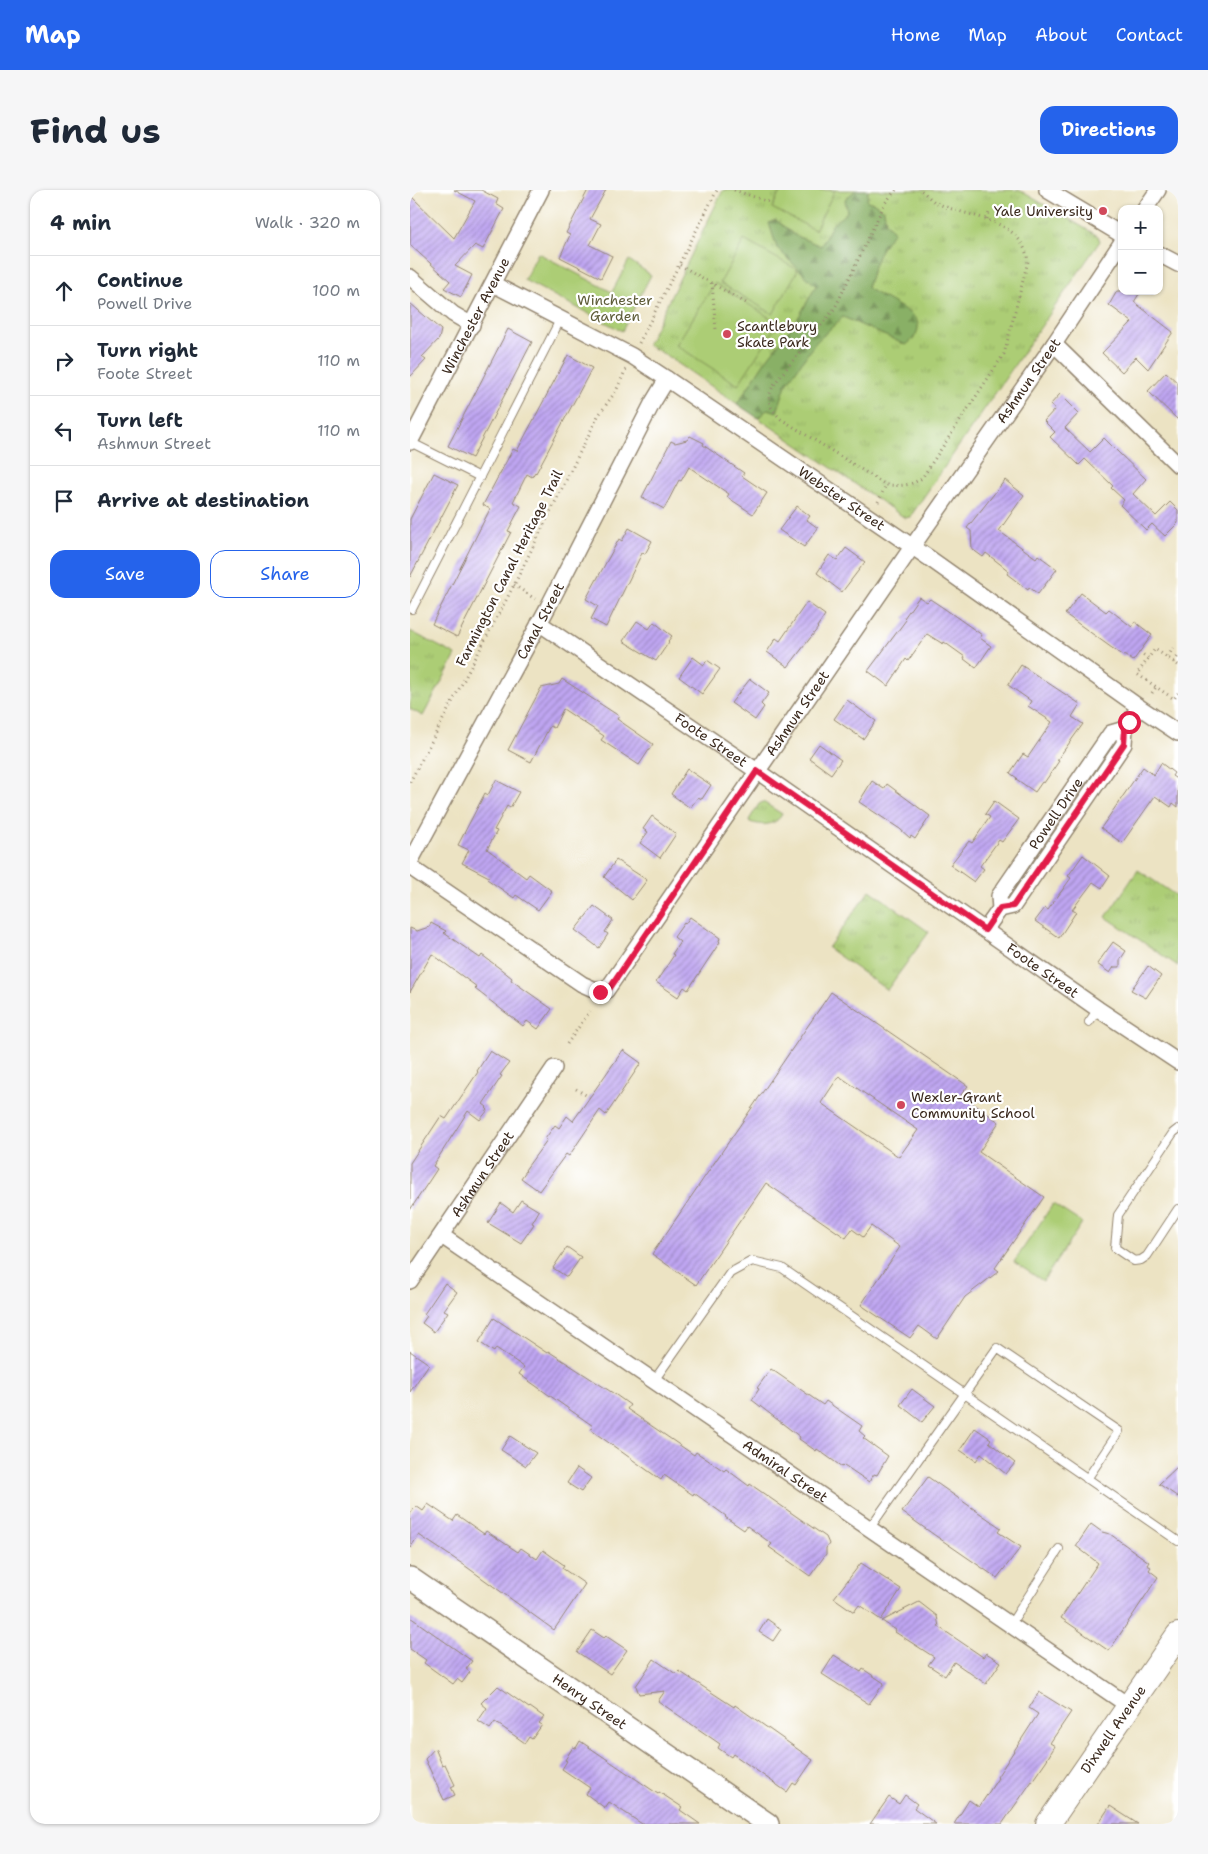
<!DOCTYPE html>
<meta charset="utf-8">
<style>
body{margin:0;font-family:"Shantell Sans",sans-serif;background:#f6f6f7;color:#1f2937}
.controls{position:absolute;right:15px;top:15px;display:grid;overflow:hidden;border-radius:10px;box-shadow:0 1px 4px #0004}
.controls button{width:45px;height:45px;display:grid;place-items:center;padding:0;border:0;border-bottom:1px solid #e0e1e3;background:#fff;color:#1f2937;font:25px sans-serif}
.stop{position:absolute;width:15px;height:15px;margin:-11px;border:4px solid #e11d48;border-radius:50%;background:#fff}
.stop.end{background:#e11d48;border-color:#fff;box-shadow:0 1px 5px #0008}
.list{margin:0;padding:0;list-style:none}
h2{display:flex;justify-content:space-between;align-items:center;height:65px;margin:0;padding:0 20px;font-size:21px}
h2 small{font-size:16px;font-weight:400;color:#747a83}
.list li{display:grid;grid-template-columns:32px 1fr auto;gap:15px;align-items:center;box-sizing:border-box;height:70px;padding:0 20px;border-top:1px solid #e0e1e3}
.list b{display:block;font-size:19px;white-space:nowrap}
.list p{margin:0;font-size:16px;white-space:nowrap;color:#747a83}
.list em{font-size:16px;font-style:normal;color:#747a83}
.actions{display:flex;gap:10px;padding:15px 20px}
.actions a{flex:1;padding:11px 0;border:1px solid #2563eb;border-radius:15px;text-align:center;font-size:18px;color:#2563eb}
.actions .main{background:#2563eb;color:#fff}
.icon{flex:none;width:28px;height:28px;fill:none;stroke:currentColor;stroke-width:2;stroke-linecap:round;stroke-linejoin:round}
.map{position:relative;flex:none;width:768px;height:1634px;overflow:hidden;border-radius:15px}
header{display:flex;align-items:center;gap:30px;box-sizing:border-box;height:70px;padding:0 25px;background:#2563eb;color:#fff}
header strong{font-size:24px}
nav{display:flex;gap:28px;margin-inline-start:auto;font-size:18px}
.intro{display:flex;align-items:center;justify-content:space-between;box-sizing:border-box;height:120px;padding:0 30px}
h1{margin:0;font-size:35px}
.button{padding:12px 22px;border-radius:15px;background:#2563eb;color:#fff;font-size:18px;font-weight:700}
main{display:flex;gap:30px;padding:0 30px}
aside{flex:1;background:#fff;border-radius:15px;box-shadow:0 1px 4px #0004}
.map>svg:first-child{display:block}
.grass{fill:url(#grass-tufts);stroke:#747c4a}
.forest{fill:url(#forest-firs);stroke:#626d42}
.garden{fill:#accd75;stroke:#747c4a}
.building{fill:url(#building-hatch);fill-rule:evenodd}
.lines{fill:none;stroke-linecap:round;stroke-linejoin:round}
.service-casing{stroke:#948670;stroke-width:10}
.minor-casing{stroke:#948670;stroke-width:18}
.secondary-casing{stroke:#948670;stroke-width:24}
.primary-casing{stroke:#948670;stroke-width:26}
.path{stroke:#948670;stroke-width:3;stroke-dasharray:1 4;stroke-linecap:butt}
.service{stroke:#fff;stroke-width:8}
.minor{stroke:#fff;stroke-width:15}
.secondary{stroke:#fff;stroke-width:21}
.primary{stroke:#fff;stroke-width:24}
.route{stroke:#e11d48;stroke-width:6}
.poi-dot{fill:#d1495b;stroke:#fff;stroke-width:2}
.labels{text-anchor:middle;dominant-baseline:central;stroke-width:4.5;stroke-linejoin:round;paint-order:stroke}
.poi-label{font-size:14px;fill:#3b2a1e;stroke:#fff;text-anchor:start}
.park-label{font-size:14px;fill:#5d5b38;stroke:#fff}
.street-label{font-size:14px;fill:#3b2a1e;stroke:#fff}
</style>
<header>
<strong>Map</strong>
<nav><a>Home</a><a>Map</a><a>About</a><a>Contact</a></nav>
</header>
<div class="intro"><h1>Find us</h1><a class="button">Directions</a></div>
<main>
<aside>
<h2>4 min<small>Walk · 320 m</small></h2>
<ul class="list">
<li><svg class="icon" aria-label="ahead" viewBox="0 0 24 24"><path d="M12 20V5M6 11l6-6 6 6"/></svg><div><b>Continue</b><p>Powell Drive</p></div><em>100 m</em></li>
<li><svg class="icon" aria-label="right" viewBox="0 0 24 24"><path d="M7 20v-9h11M14 6l5 5-5 5"/></svg><div><b>Turn right</b><p>Foote Street</p></div><em>110 m</em></li>
<li><svg class="icon" aria-label="left" viewBox="0 0 24 24"><path d="M17 20v-9H6M10 6l-5 5 5 5"/></svg><div><b>Turn left</b><p>Ashmun Street</p></div><em>110 m</em></li>
<li><svg class="icon" aria-label="arrive" viewBox="0 0 24 24"><path d="M6 21V4h12l-3 4 3 4H6"/></svg><div><b>Arrive at destination</b></div></li>
</ul>
<div class="actions"><a class="main">Save</a><a>Share</a></div>
</aside>
<div class="map">
<svg width="768" height="1634" viewBox="0 0 768 1634">
<defs>
<pattern id="grass-tufts" width="24" height="20" patternUnits="userSpaceOnUse" patternTransform="scale(1.25)"><rect width="24" height="20" fill="#accd75"/><path d="M3 7l-1-3M5 7V3M7 7l1-3M15 17l-1-3M17 17v-4M19 17l1-3" fill="none" stroke="#95b065"/></pattern>
<pattern id="forest-firs" width="22" height="20" patternUnits="userSpaceOnUse" patternTransform="scale(1.25)"><rect width="22" height="20" fill="#89b066"/><path d="M5 1l3.5 6h-7zM16 11l3.5 6h-7z" fill="#718f53"/></pattern>
<pattern id="building-hatch" width="6" height="6" patternUnits="userSpaceOnUse" patternTransform="scale(1.25)"><rect width="6" height="6" fill="#bfa6f2"/><path d="M-1 1l2-2M0 6l6-6M5 7l2-2" fill="none" stroke="#9c87c3"/></pattern>
</defs>
<rect width="100%" height="100%" fill="#fff"/>
<filter id="ink" filterUnits="userSpaceOnUse"><feTurbulence type="fractalNoise" baseFrequency=".02" numOctaves="2"/><feDisplacementMap in="SourceGraphic" scale="10" xChannelSelector="R" yChannelSelector="G"/><feConvolveMatrix kernelMatrix="1 2 1 2 8 2 1 2 1" color-interpolation-filters="sRGB"/></filter>
<filter id="wash" filterUnits="userSpaceOnUse"><feTurbulence type="fractalNoise" baseFrequency=".0096" numOctaves="4" result="noise"/><feDisplacementMap in="SourceGraphic" scale="20" xChannelSelector="R" yChannelSelector="G"/><feGaussianBlur stdDeviation="1.12" result="paint"/><feColorMatrix in="noise" values="0 0 0 0 0 0 0 0 0 0 0 0 0 0 0 0 0 1.4 0 .05"/><feComposite in="paint" operator="in"/></filter>
<g filter="url(#wash)">
<rect width="100%" height="100%" fill="#ece3c3"/>
<g class="grass">
<path d="M313,0H609L688,46L690,51L500,327L495,328L254,164L237,155Z"/>
<path d="M0,441L46,465L13,526L0,519Z"/>
<path d="M353,612L372,624C366,636 352,636 340,632L339,630L349,614Z"/>
<path d="M728,680L768,707V776L696,727Z"/>
<path d="M460,700L519,742L477,800L418,758Z"/>
</g>
<path class="forest" d="M446,0H456L458,2L457,11L464,13L474,20L476,32L484,42C469,56 463,79 457,98C467,105 503,121 507,131C511,141 503,150 496,155L433,127L406,152L387,179L376,195L367,222L358,219L348,228L327,214L356,170L387,130L406,96L367,58L359,33L366,30L384,45L411,56L422,35L437,22L435,9Z"/>
<g class="garden">
<path d="M371,0H425L405,40L362,18Z"/>
<path d="M334,50L388,80L363,124L310,93Z"/>
<path d="M128,63L202,102L219,70L241,85L212,141L114,90Z"/>
<path d="M305,93L368,133L328,195L266,155Z"/>
<path d="M643,1014L672,1033L633,1091L604,1072Z"/>
</g>
<g id="blocks">
<g class="building">
<path d="M44,0H71L88,9L86,14L94,19L73,59L65,55L45,76L62,85L51,107L34,98L40,91L0,55V5L44,48L65,11Z"/>
<path d="M178,0H196L180,29L191,34L180,55L202,66L191,88L150,67L160,45L156,43Z"/>
<path d="M707,101H731L724,112L763,142L738,179L726,167L712,182L692,163L722,132L699,115Z"/>
<path d="M0,113L31,140L29,149L12,167L16,170L0,187Z"/>
<path d="M98,139L122,152L62,268L38,256Z"/>
<path d="M158,165L182,178L126,283L125,282L122,287L117,284L103,312L111,316L98,341L101,342L47,447L22,434L80,319L73,315L103,259L107,261Z"/>
<path d="M756,182L768,193V230L738,201Z"/>
<path d="M650,204L669,223L655,238L680,262L694,248L708,262L736,289L723,304L746,326L760,312L768,320V333L755,346L742,334L736,340L710,315L714,310L701,298L703,296L675,269L669,275L640,247L645,242L634,231L645,219L640,215Z"/>
<path d="M280,246L294,253L293,255L334,283L332,286L357,303L343,324L317,307L319,304L279,277L271,291L269,290L254,319L232,307L261,251L265,253L277,250Z"/>
<path d="M24,283L48,295L0,387V329Z"/>
<path d="M595,290L614,305L589,341L626,368L628,365L647,379L628,404L619,397L618,400L597,384L599,381L576,363L573,367L562,359L561,341L557,338Z"/>
<path d="M387,316L400,326L397,330L408,338L394,357L369,340Z"/>
<path d="M219,338L242,351L235,364L232,363L196,437L181,429L188,416L176,409L209,349L212,351Z"/>
<path d="M436,358L455,372L432,402L407,383L419,365L427,370Z"/>
<path d="M671,403L696,422L699,419L722,437L725,432L742,445L723,471L715,465L713,466L655,424Z"/>
<path d="M509,407L517,412L520,409L535,419L572,445L570,448L581,456L566,478L554,469L555,467L534,452L533,454L517,444L498,471L496,469L478,496L458,481L496,430L494,428Z"/>
<path d="M397,412L415,425L407,437L408,438L378,477L357,462L366,448L370,451Z"/>
<path d="M227,431L239,439L244,432L262,446L258,451L259,452L246,471L213,451Z"/>
<path d="M283,467L294,475L297,470L310,479L292,504L269,487Z"/>
<path d="M611,475L670,514L662,527L673,534L647,570L649,571L634,593L632,592L625,602L606,589L607,588L600,583L613,564L618,567L642,532L618,516L621,511L598,495Z"/>
<path d="M152,489L209,526L207,529L243,554L229,575L191,550L194,546L153,519L144,538L140,536L121,572L98,560L131,498L149,494Z"/>
<path d="M340,489L359,503L351,514L354,517L345,530L321,513Z"/>
<path d="M437,510L466,531L453,549L424,529Z"/>
<path d="M409,554L431,570L421,584L399,568Z"/>
<path d="M751,573L764,583L762,586L768,590V617L763,613L761,617L745,606L712,653L691,638L733,577L744,585Z"/>
<path d="M277,579L301,595L292,609L288,607L280,618L261,604Z"/>
<path d="M86,590L109,602L100,618L97,616L84,640L87,641L77,659L116,688L119,684L142,701L128,720L106,705L104,708L77,689L79,687L52,673L59,660L48,655L75,603L78,605Z"/>
<path d="M462,591L474,599L477,594L520,626L505,649L501,646L500,648L490,639L449,612Z"/>
<path d="M584,611L609,629L592,652L589,650L570,676L574,679L564,692L540,675L559,651L562,653L580,627L575,624Z"/>
<path d="M242,626L266,644L250,668L230,653L238,642L233,639Z"/>
<path d="M673,665L700,686L692,698L683,692L662,720L666,722L649,748L625,731L635,718L638,720L661,688L658,686Z"/>
<path d="M206,670L237,690L222,710L194,687Z"/>
<path d="M184,716L203,730L195,742L198,744L189,758L165,740Z"/>
<path d="M280,727L310,748L309,751L310,752L278,800L274,797L268,807L246,792L264,765L262,764L270,752L264,747L274,733L275,734Z"/>
<path d="M21,733L36,741L34,743L70,768L72,765L92,780L102,788L101,790L142,819L128,839L117,831L113,836L65,799L67,797L22,764L0,802V738L7,741L19,737Z"/>
<path d="M703,752L716,761L710,770V777H704L700,783L687,774Z"/>
<path d="M738,776L751,786L736,808L721,800Z"/>
<path d="M421,802L558,896L551,905L589,932L569,962L634,1007L585,1078L589,1081L555,1107L527,1149L509,1136L500,1148L451,1115L490,1057L461,1036L453,1047L442,1039L436,1048L356,993L286,1095L242,1064ZM429,886L508,940L489,967L411,913Z"/>
<path d="M213,860L231,873L196,925L190,920L159,966L156,964L129,1001L111,988L116,981L115,980L137,950L135,949L145,935L149,938L157,926L163,931Z"/>
<path d="M80,861L99,873L90,885L92,886L73,914L77,917L76,918L78,920L70,930L58,921L23,976L27,979L0,1020V973L31,926L36,929L68,882L67,881Z"/>
<path d="M111,1010L129,1021L122,1033L124,1034L111,1053L78,1033L91,1013L103,1022Z"/>
<path d="M157,1057L171,1067L157,1087L143,1078Z"/>
<path d="M35,1093L47,1102L34,1120L38,1122L24,1142L12,1133L17,1126L14,1124Z"/>
<path d="M84,1128L137,1163L138,1161L206,1205L220,1215L217,1219L284,1265L286,1262L314,1281L316,1279L339,1296L340,1294L416,1347L419,1354L416,1358V1364L400,1386L359,1357L362,1354L337,1336L334,1340L315,1327L316,1326L284,1303L283,1305L254,1285L251,1290L181,1240L183,1236L109,1184L114,1177L86,1158L84,1162L69,1152Z"/>
<path d="M0,1161L19,1174L0,1202Z"/>
<path d="M361,1179L413,1215L416,1211L452,1236L449,1241L455,1246L453,1248L478,1266L467,1285L464,1284L459,1292L434,1275L432,1277L407,1259L406,1261L389,1249L390,1247L342,1210L349,1199L347,1198Z"/>
<path d="M502,1199L525,1216L512,1232L490,1215Z"/>
<path d="M565,1238L581,1249L579,1252L605,1273L596,1284L571,1264L566,1271L550,1260Z"/>
<path d="M100,1246L126,1263L116,1276L91,1260Z"/>
<path d="M768,1276V1307L749,1294Z"/>
<path d="M167,1278L181,1288L171,1302L157,1293Z"/>
<path d="M518,1287L591,1338L588,1342L611,1357L587,1388L523,1344L492,1322Z"/>
<path d="M18,1314L43,1331L47,1325L74,1344L76,1341L108,1362L111,1358L127,1369L133,1360L154,1375L152,1378L175,1394L144,1440L54,1375L9,1345L0,1358V1324L6,1316L13,1321Z"/>
<path d="M681,1334L692,1342L700,1344L739,1372L737,1375L741,1377L739,1380L748,1387L699,1461L651,1428L688,1373L666,1356Z"/>
<path d="M451,1373L491,1399L471,1430L449,1415L444,1422L424,1408Z"/>
<path d="M509,1412L527,1426L529,1437L573,1467L576,1463L591,1472L576,1494L544,1472L535,1486L518,1475L524,1467L485,1442L486,1440L472,1431Z"/>
<path d="M0,1427L62,1471L56,1479L60,1482L52,1493L47,1489L43,1494L14,1473L16,1470L0,1459Z"/>
<path d="M357,1429L371,1439L363,1451L349,1442Z"/>
<path d="M182,1440L194,1448L196,1446L217,1460L200,1484L167,1462Z"/>
<path d="M424,1465L451,1482L453,1479L474,1493L459,1514L412,1484Z"/>
<path d="M244,1469L266,1484L269,1481L324,1517L325,1515L403,1570L386,1595L383,1593L377,1602L323,1564L321,1567L308,1558L310,1554L248,1511L255,1501L229,1504L226,1496Z"/>
<path d="M88,1496L119,1518L120,1517L134,1527L129,1533L132,1535L122,1549L119,1547L115,1553L85,1532L80,1539L68,1531L77,1518L71,1513Z"/>
<path d="M629,1502L661,1522L640,1553L645,1556L636,1571L592,1634H544L559,1610L569,1617L588,1588L587,1587L628,1524L619,1518Z"/>
<path d="M170,1551L248,1604L249,1602L272,1617L270,1620L290,1634H232L199,1612L195,1618L176,1604L180,1598L152,1579L157,1571L155,1570L163,1557L166,1558Z"/>
<path d="M25,1558L32,1575L35,1574L45,1595L41,1597L45,1605L34,1610L15,1569Z"/>
<path d="M495,1605L507,1614L504,1618L526,1634H460L479,1607L489,1614Z"/>
<path d="M700,1616L728,1634H688Z"/>
</g>
</g>
</g>
<g filter="url(#ink)">
<use href="#blocks" fill-opacity="0" stroke="#948670" stroke-width="1"/>
<g class="lines">
<g class="service-casing">
<g id="service">
<path d="M0,252L70,287"/>
<path d="M2,419L151,128"/>
<path d="M679,832L688,819"/>
<path d="M768,939L763,943L708,1025L705,1058L724,1071L731,1070L737,1066L768,1019"/>
<path d="M243,1192L320,1083L342,1071L372,1078L768,1351"/>
<path d="M459,1339L587,1158L709,1241L677,1289"/>
<path d="M600,1435L649,1359"/>
</g>
</g>
<g class="minor-casing">
<g id="minor">
<path d="M637,0L712,45"/>
<path d="M735,19L748,0"/>
<path d="M749,64L768,74"/>
<path d="M0,87L43,124L62,135"/>
<path id="s1" d="M83,94L222,166L257,189L519,368L729,517L768,543"/>
<path d="M644,154L768,275"/>
<path id="s2" d="M0,252L131,0"/>
<path id="s3" d="M129,433L347,581L688,819L768,872"/>
<path id="s4" d="M0,672L138,417L243,212L257,189"/>
<path id="s5" d="M0,677L172,794L190,802L196,801L502,357L644,154L712,52"/>
<path d="M590,719L603,716L714,554L715,539L729,517"/>
<path id="s6" d="M575,740L590,719L589,706L701,543L715,539"/>
<path id="s7" d="M32,1046L719,1516"/>
<path id="s8" d="M0,1091L144,878"/>
</g>
</g>
<g class="secondary-casing">
<g id="secondary">
<path id="s9" d="M0,1388L358,1634"/>
</g>
</g>
<g class="primary-casing">
<g id="primary">
<path id="s10" d="M638,1634L768,1445"/>
</g>
</g>
<g class="path">
<path d="M324,0L362,13"/>
<path d="M486,0L475,13L425,118L365,193C355,210 358,216 371,229L476,295C491,296 500,296 512,288L594,164L618,71C611,26 557,29 525,12C520,9 515,3 510,0"/>
<path d="M577,29L580,20"/>
<path d="M270,75L336,113"/>
<path d="M302,93L306,140"/>
<path d="M229,153L307,0"/>
<path d="M468,312L476,295"/>
<path d="M104,395L125,409"/>
<path d="M729,462L738,468"/>
<path d="M758,467L763,458"/>
<path d="M764,472L768,466"/>
<path d="M768,475L745,459L727,484L764,509L768,503"/>
<path d="M742,503L746,497"/>
<path d="M0,592L104,395L188,226L206,201L216,179"/>
<path d="M157,854L180,821"/>
<path d="M166,899L179,907"/>
</g>
<use href="#service" class="service"/>
<use href="#minor" class="minor"/>
<use href="#secondary" class="secondary"/>
<use href="#primary" class="primary"/>
</g>
</g>
<g class="lines" filter="url(#ink)">
<path class="route" d="M190,802L196,801L200,798L347,581L575,740L590,718L603,716L714,554L715,539L719,532"/>
</g>
<g class="poi-dot">
<circle cx="693" cy="21" r="5"/>
<circle cx="317" cy="144" r="5"/>
<circle cx="491" cy="915" r="5"/>
</g>
<g class="labels">
<g class="poi-label">
<text x="683" y="21" text-anchor="end">Yale University</text>
<text x="327" y="136">Scantlebury<tspan x="327" dy="16">Skate Park</tspan></text>
<text x="501" y="907">Wexler-Grant<tspan x="501" dy="16">Community School</tspan></text>
</g>
<g class="park-label">
<text x="205" y="110">Winchester<tspan x="205" dy="16">Garden</tspan></text>
</g>
<g class="street-label">
<text stroke="none"><textPath href="#s2" startOffset="142">Winchester Avenue</textPath></text>
<text stroke="none"><textPath href="#s5" startOffset="976">Ashmun Street</textPath></text>
<text stroke="none"><textPath href="#s1" startOffset="410">Webster Street</textPath></text>
<text transform="translate(99 378) rotate(-63)">Farmington Canal Heritage Trail</text>
<text stroke="none"><textPath href="#s4" startOffset="274">Canal Street</textPath></text>
<text stroke="none"><textPath href="#s5" startOffset="571">Ashmun Street</textPath></text>
<text stroke="none"><textPath href="#s3" startOffset="208">Foote Street</textPath></text>
<text stroke="none"><textPath href="#s6" startOffset="139">Powell Drive</textPath></text>
<text stroke="none"><textPath href="#s3" startOffset="612">Foote Street</textPath></text>
<text stroke="none"><textPath href="#s8" startOffset="129">Ashmun Street</textPath></text>
<text stroke="none"><textPath href="#s7" startOffset="416">Admiral Street</textPath></text>
<text stroke="none"><textPath href="#s9" startOffset="218">Henry Street</textPath></text>
<text stroke="none"><textPath href="#s10" startOffset="115">Dixwell Avenue</textPath></text>
</g>
</g>
</svg>
<div class="controls">
<button>+</button>
<button>−</button>
</div>
<div class="stop" style="left:719px;top:532px"></div>
<div class="stop end" style="left:190px;top:802px"></div>
</div>
</main>
